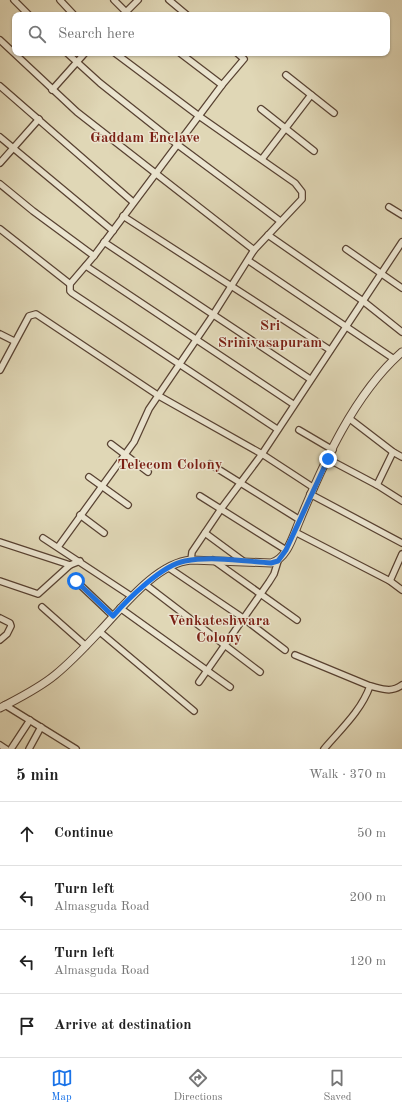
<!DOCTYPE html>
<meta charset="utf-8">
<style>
body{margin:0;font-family:"Old Standard TT",serif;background:#f2f2f2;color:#222}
.stop{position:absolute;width:12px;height:12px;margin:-9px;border:3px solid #1a73e8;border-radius:50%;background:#fff}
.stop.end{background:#1a73e8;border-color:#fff;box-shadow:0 1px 4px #0008}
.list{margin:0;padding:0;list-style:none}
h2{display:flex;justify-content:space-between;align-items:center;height:52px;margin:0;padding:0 16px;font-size:17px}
h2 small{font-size:13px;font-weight:400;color:#767676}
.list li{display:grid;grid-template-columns:26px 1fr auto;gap:12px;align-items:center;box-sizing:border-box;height:64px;padding:0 16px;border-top:1px solid #e0e0e0}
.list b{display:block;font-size:15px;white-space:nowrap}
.list p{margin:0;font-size:13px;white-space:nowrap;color:#767676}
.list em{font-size:13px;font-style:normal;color:#767676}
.icon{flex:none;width:22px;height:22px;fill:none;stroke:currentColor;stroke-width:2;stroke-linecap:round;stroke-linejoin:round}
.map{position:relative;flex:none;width:402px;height:749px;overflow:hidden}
.search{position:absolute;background:#fff;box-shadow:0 1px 3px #0004;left:12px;right:12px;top:12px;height:44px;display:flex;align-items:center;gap:10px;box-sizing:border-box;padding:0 14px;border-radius:8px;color:#767676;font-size:15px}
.sheet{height:308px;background:#fff}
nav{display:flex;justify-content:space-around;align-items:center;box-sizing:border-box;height:56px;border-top:1px solid #e0e0e0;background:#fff;font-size:11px;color:#767676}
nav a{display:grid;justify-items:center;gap:2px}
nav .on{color:#1a73e8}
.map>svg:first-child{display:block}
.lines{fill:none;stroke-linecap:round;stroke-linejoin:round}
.minor-casing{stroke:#584232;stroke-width:8}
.tertiary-casing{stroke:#584232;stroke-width:9}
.minor{stroke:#ebe5d0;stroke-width:5.5}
.tertiary{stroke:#ebe5d0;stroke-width:7}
.route{stroke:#1a73e8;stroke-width:5}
.labels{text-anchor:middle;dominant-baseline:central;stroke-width:3;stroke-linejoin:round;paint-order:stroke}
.neighbourhood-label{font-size:15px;font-weight:bold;fill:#7a1f14;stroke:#ebe5d0}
</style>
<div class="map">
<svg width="402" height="749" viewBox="0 0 402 749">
<rect width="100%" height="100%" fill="#e0d7b6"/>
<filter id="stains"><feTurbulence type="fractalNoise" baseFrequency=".005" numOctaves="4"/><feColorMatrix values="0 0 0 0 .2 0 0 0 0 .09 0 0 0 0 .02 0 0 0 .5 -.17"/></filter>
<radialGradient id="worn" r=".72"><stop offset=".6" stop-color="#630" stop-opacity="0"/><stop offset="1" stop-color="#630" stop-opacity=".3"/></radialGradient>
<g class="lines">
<g class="minor-casing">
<g id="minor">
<path d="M14,0L29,15"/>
<path d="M60,0L74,15"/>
<path d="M114,0L129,15"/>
<path d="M169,0L187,15"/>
<path d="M124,14L138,0"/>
<path d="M0,40L77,112L254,250"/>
<path d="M67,53L100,83L178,145L280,221"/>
<path d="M180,53L222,85"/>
<path d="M237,53L244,59L222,85L94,256L70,284V291L72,293L277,429"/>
<path d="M286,75L334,113"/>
<path d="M0,86L133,202"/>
<path d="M52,90L85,53"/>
<path d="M261,109L314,151"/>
<path d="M0,137L113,231"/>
<path d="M262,159L311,95"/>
<path d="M0,163L39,119"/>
<path d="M0,184L33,211L94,256"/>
<path d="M389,207L402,215"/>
<path d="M123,216L330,350"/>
<path d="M0,229L70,284"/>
<path d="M268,235L363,301L402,332"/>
<path d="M104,242L310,379"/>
<path d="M346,249L402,288"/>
<path d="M249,261L394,359"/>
<path d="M86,266L293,404"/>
<path d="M0,334L14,341"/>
<path d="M0,370L29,316L36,314L159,396L262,454L314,488"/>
<path d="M350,419L393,452L402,457"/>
<path d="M299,430L333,450"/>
<path d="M111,444L148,472"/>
<path d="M328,459L377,485L402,501"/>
<path d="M210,464L300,520"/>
<path d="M89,477L128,505"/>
<path d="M377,485L393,452"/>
<path d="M310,494L402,543"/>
<path d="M200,496L286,550"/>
<path d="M80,515L104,533"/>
<path d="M295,532L390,581L402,590"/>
<path d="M205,533L243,561"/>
<path d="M43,538L131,596"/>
<path d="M0,542L70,565L80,561"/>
<path d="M58,547L134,442L149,409L213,315L254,250L302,199V192L295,183L199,116L115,53"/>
<path d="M191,560L192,552L221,509L262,454L402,242"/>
<path d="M213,560L297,620"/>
<path d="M169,568L243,618L285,650"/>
<path d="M0,581L38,594L70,565"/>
<path d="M76,581L113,616"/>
<path d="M390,581L402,554"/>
<path d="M146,585L260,672"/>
<path d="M42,607L86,646"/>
<path d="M120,608L230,687"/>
<path d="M0,618L10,623L11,626L7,634L0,640"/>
<path d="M100,632L194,711"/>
<path d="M295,655L370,686"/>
<path d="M199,682L269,582L274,574L278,561"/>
<path d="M5,705L76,749"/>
<path d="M0,745L6,749"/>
<path d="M11,749L30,720"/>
<path d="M29,749L41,727"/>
<path d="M324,749C341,729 361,711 370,686C383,689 391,693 402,685"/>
</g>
</g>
<g class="tertiary-casing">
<path id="tertiary" d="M0,708C19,698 38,689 55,675C71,662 85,647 99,632C122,608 156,563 191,560L271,563C287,559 293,536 299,522C323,464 354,394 402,352"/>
</g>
<use href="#minor" class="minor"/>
<use href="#tertiary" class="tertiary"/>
</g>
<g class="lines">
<path class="route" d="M76,581L113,616C128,599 162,565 185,561C212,556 243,561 271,563L278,561L286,550L328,459"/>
</g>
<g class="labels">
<g class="neighbourhood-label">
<text x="145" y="138">Gaddam Enclave</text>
<text x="270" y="326">Sri<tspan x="270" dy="17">Srinivasapuram</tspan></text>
<text x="170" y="465">Telecom Colony</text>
<text x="219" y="621">Venkateshwara<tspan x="219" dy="17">Colony</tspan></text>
</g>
</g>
<rect width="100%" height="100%" filter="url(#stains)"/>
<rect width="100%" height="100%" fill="url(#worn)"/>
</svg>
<div class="stop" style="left:76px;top:581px"></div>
<div class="stop end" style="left:328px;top:459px"></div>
<div class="search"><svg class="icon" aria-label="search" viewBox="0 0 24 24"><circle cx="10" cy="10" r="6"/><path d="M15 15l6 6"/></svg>Search here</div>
</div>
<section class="sheet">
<h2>5 min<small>Walk · 370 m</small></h2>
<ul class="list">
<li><svg class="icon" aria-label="ahead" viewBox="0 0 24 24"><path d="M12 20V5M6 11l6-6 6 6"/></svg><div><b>Continue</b></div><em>50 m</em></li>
<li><svg class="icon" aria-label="left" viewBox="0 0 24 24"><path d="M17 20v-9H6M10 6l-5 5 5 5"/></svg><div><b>Turn left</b><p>Almasguda Road</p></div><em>200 m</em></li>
<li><svg class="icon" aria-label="left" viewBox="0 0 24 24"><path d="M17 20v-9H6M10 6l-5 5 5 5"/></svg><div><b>Turn left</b><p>Almasguda Road</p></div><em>120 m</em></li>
<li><svg class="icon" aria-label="arrive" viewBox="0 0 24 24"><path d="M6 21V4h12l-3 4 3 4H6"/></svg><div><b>Arrive at destination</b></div></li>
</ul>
</section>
<nav>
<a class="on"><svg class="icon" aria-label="map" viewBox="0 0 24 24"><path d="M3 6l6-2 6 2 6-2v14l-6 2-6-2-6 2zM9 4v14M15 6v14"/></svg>Map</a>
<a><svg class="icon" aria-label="directions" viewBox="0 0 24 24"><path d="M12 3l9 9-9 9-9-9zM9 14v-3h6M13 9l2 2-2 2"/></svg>Directions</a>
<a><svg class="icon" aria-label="saved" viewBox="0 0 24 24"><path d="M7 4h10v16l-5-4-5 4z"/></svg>Saved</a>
</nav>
